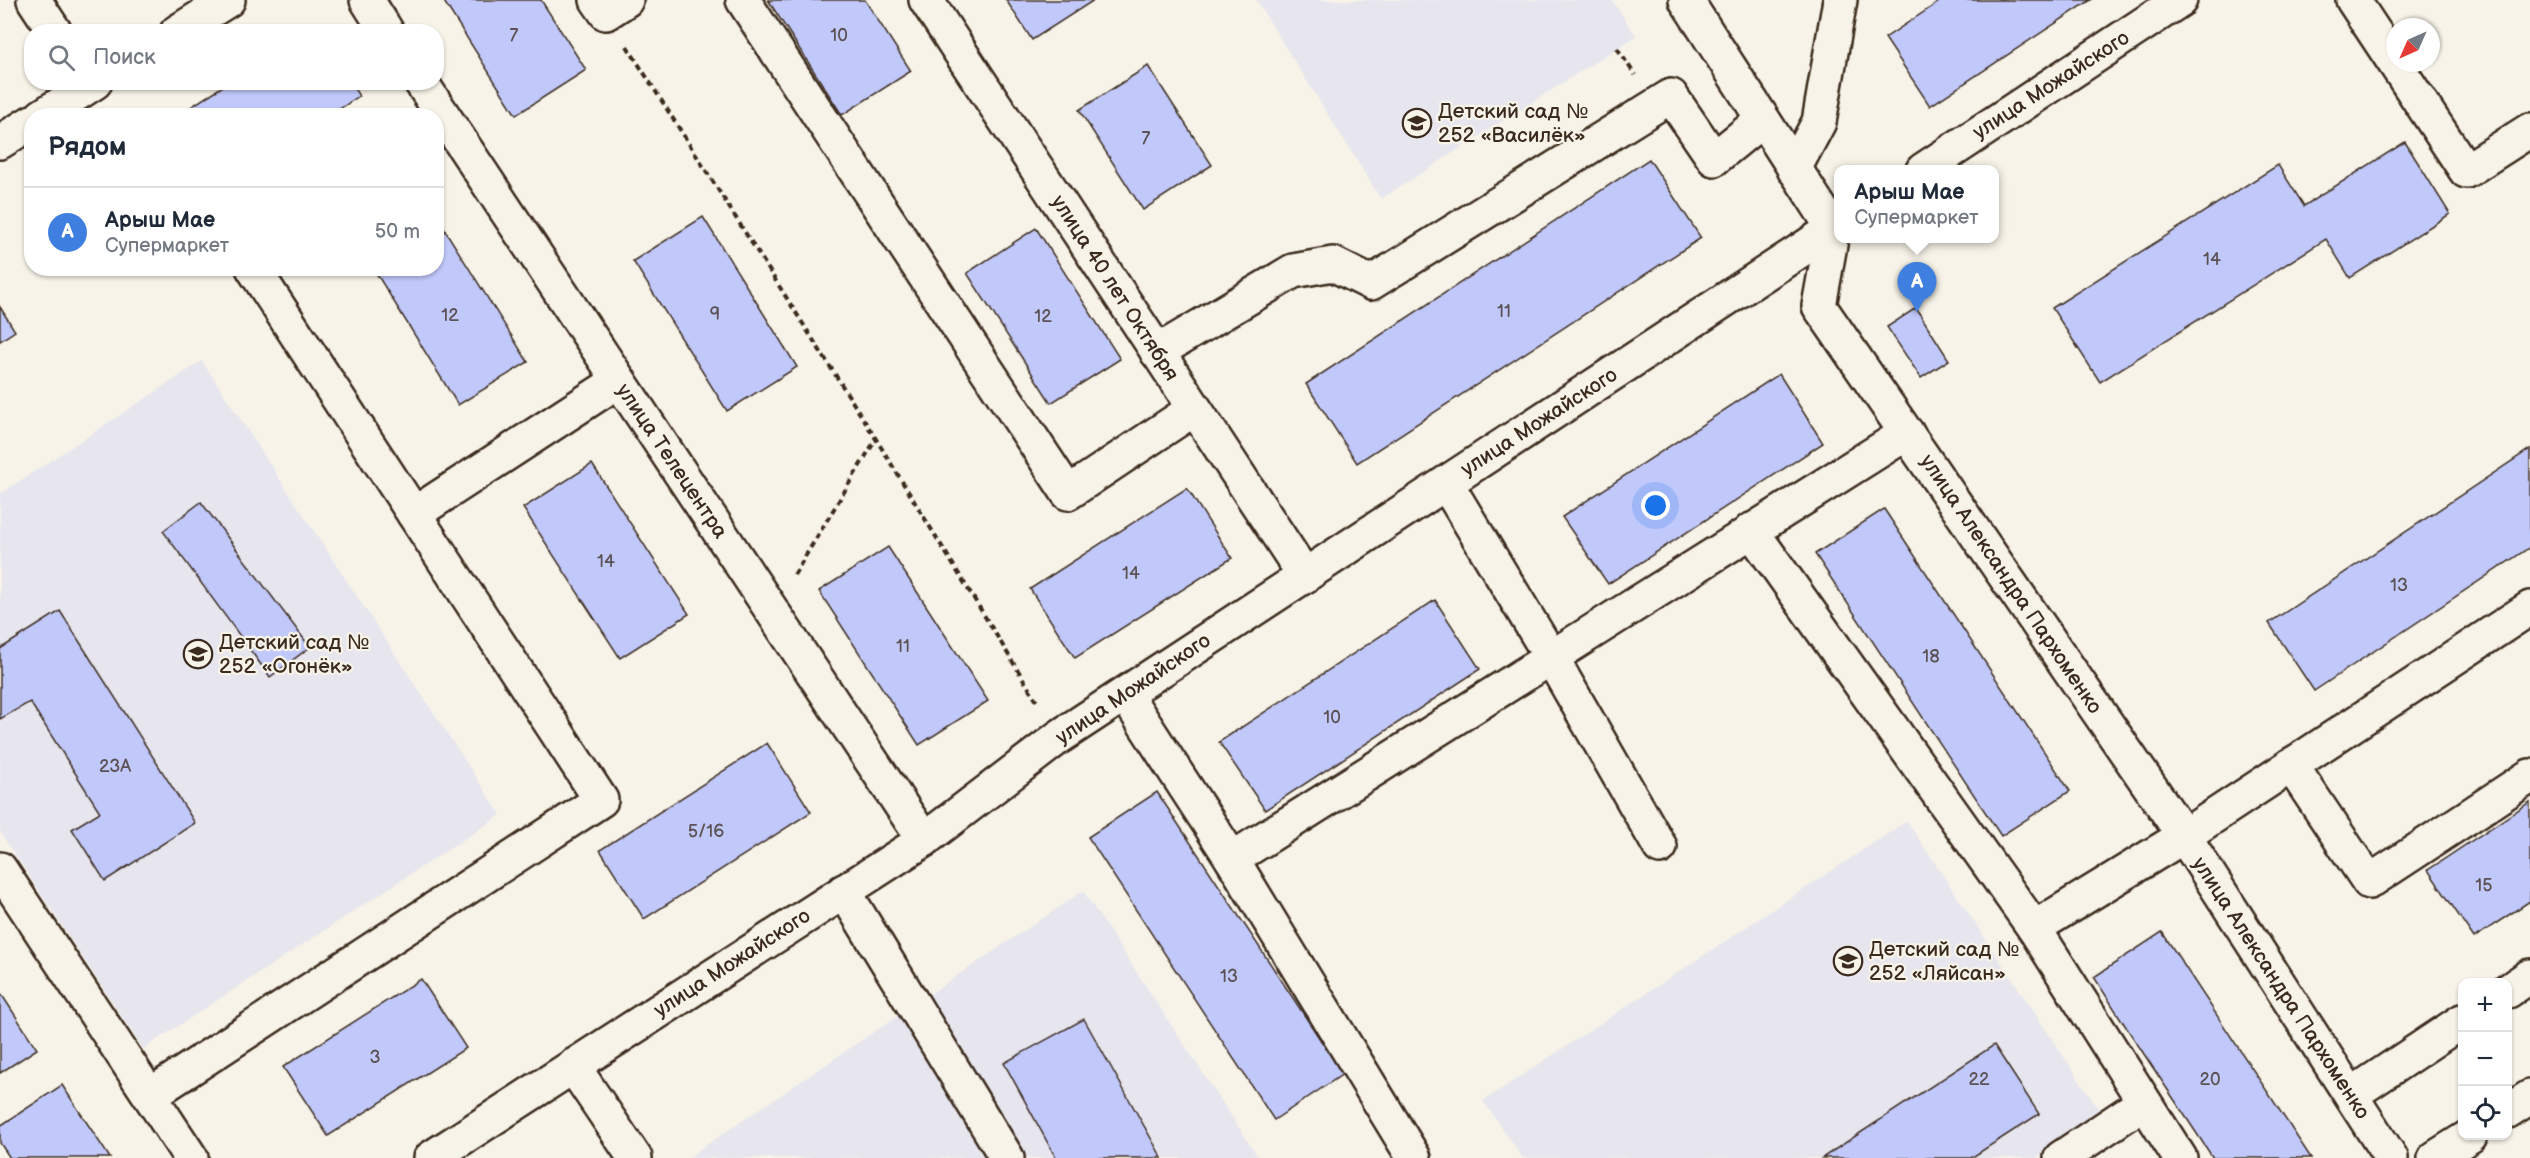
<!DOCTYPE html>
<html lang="ru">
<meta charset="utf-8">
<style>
body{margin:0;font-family:"Balsamiq Sans",sans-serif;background:#f2f2f3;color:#1f2937}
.controls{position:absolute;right:18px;bottom:18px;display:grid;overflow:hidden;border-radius:12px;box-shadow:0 2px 4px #0004}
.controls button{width:54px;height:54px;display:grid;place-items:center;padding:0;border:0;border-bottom:2px solid #e0e1e3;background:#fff;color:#1f2937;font:30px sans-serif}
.compass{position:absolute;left:2386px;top:18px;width:54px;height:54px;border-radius:50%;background:#fff;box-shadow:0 2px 4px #0004;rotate:225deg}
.you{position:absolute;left:1656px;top:506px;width:21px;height:21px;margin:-15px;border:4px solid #fff;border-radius:50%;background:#1a73e8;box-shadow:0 0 0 9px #1a73e833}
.badge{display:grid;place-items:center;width:39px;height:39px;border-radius:50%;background:#d93025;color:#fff;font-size:20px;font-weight:700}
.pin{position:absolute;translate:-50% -50px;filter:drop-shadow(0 2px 3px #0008)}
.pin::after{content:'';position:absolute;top:32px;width:21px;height:18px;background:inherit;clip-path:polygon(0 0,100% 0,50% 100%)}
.popup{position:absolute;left:1834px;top:165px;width:165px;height:78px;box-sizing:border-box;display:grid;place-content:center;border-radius:12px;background:#fff;filter:drop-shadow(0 2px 4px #0005);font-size:20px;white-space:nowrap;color:#747a83}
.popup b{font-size:22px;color:#1f2937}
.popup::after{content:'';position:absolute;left:50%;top:100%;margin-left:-12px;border:12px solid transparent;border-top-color:#fff}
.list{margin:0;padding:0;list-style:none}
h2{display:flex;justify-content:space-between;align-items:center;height:78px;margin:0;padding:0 24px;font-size:26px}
h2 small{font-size:20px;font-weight:400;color:#747a83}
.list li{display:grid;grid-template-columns:39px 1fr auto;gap:18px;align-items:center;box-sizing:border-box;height:90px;padding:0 24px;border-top:2px solid #e0e1e3}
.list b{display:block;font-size:22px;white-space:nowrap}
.list p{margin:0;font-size:20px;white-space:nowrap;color:#747a83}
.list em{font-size:20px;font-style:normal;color:#747a83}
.icon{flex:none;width:33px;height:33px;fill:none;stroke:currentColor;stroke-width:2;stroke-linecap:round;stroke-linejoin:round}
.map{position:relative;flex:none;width:2530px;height:1158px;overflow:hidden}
.search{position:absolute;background:#fff;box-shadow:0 2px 4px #0004;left:24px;top:24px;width:420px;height:66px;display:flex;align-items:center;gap:15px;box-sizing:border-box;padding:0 21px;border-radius:24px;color:#747a83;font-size:22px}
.panel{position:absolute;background:#fff;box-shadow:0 2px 4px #0004;left:24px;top:108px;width:420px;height:168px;border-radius:24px}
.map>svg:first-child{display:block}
.built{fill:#e7e6ee}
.building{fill:#c1c9fb;stroke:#3b2a1e;stroke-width:1.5}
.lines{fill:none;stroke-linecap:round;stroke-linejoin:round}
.minor-casing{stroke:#3b2a1e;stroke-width:38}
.path{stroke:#3b2a1e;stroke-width:4;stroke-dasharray:6 4.5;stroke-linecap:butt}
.minor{stroke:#f7f3e8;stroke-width:33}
.labels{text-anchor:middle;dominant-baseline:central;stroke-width:4.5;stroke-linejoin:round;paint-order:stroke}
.number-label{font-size:18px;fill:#5c5255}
.street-label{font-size:21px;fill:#3b2a1e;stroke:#f7f3e8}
.poi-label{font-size:21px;fill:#3b2a1e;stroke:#f7f3e8;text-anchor:start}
</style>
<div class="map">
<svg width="2530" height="1158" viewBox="0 0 2530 1158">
<rect width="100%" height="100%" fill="#f7f3e8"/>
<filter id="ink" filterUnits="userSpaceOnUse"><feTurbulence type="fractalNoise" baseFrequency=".0167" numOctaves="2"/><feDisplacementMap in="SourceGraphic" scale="12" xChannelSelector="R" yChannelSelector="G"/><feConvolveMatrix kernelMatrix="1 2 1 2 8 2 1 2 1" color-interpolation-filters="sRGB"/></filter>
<g filter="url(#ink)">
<g class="built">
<path d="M1256,0H1612L1636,36L1381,199Z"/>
<path d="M202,361L501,815L143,1049L0,832V494Z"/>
<path d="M1907,821L2102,1114L2037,1158H1523L1483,1101Z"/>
<path d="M1083,891L1259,1158H687Z"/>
</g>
<g class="building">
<path d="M443,0H541L586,70L516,115Z"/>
<path d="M768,0H865L911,71L842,115Z"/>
<path d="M1006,0H1094L1032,40Z"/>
<path d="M1942,0H2091L1930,106L1885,38Z"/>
<path d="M1148,66L1212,165L1143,210L1079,110Z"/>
<path d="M229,82H350L359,96L329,116H177Z"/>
<path d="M2405,142L2450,214L2350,278L2326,239L2100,382L2052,308L2278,165L2304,206Z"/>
<path d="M1649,159L1701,238L1357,463L1306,384Z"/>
<path d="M436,216L528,362L458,405L373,268H436Z"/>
<path d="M703,217L797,367L727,411L633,261Z"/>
<path d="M1036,228L1120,359L1051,403L967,273Z"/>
<path d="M0,307L15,331L0,341Z"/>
<path d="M1916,308L1949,360L1921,378L1887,327Z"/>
<path d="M1779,374L1823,443L1608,584L1562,517Z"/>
<path d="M2530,449V547L2314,691L2269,623Z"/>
<path d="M592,464L689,614L620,658L523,508Z"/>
<path d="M1187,488L1232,558L1075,658L1030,589Z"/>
<path d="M201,502L310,647L270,677L163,531Z"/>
<path d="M1884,509L2070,791L2001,836L1815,554Z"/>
<path d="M888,547L988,701L919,745L819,591Z"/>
<path d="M1435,600L1480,669L1265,810L1219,742Z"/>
<path d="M60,611L195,823L105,881L72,829L100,812L30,702L0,719V649Z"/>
<path d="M767,743L811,812L644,919L600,850Z"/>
<path d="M1157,792L1343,1074L1274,1120L1088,837Z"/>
<path d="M2530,802V901L2474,938L2428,870Z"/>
<path d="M2162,932L2311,1158H2213L2128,1030L2094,977Z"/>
<path d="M421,979L466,1048L328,1136L283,1067Z"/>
<path d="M0,992L37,1049L0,1073Z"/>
<path d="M1084,1019L1162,1158H1056L1004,1063Z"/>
<path d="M1994,1045L2039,1114L1971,1158H1822Z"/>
<path d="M62,1085L110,1158H10L0,1143V1126Z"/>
</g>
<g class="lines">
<g class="minor-casing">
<g id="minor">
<path d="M34,0L55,32"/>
<path d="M367,0L387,32"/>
<path d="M597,0L606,13L626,0"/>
<path d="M743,0L1068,493L1194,409"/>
<path d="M926,0L1305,576"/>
<path d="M1686,0L1833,228L1819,306L2184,836L2391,1158"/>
<path d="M2353,0L2466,171L2530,130"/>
<path d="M177,32L228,0"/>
<path d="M421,82L924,840"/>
<path d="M42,116L95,82"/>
<path d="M0,142L32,122"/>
<path d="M1794,169L1819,122L1840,0"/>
<path d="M1923,170L2180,0"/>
<path d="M1157,352L1293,271L1333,264L1371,283L1671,96L1714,159L1762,120"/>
<path d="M1446,483L1551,657L1660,847"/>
<path d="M414,514L618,381"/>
<path d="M1751,530L2034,928L2180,1158"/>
<path d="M1125,694L1232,859L1414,1158"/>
<path d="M2291,765L2369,882L2530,776"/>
<path d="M1232,859L1907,433"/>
<path d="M0,869L191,1158"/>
<path d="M844,891L1007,1158"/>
<path d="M2034,928L2184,836L2530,608"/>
<path d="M2508,991L2530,976"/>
<path d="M573,1066L635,1158"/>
<path d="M150,1095L601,800L253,268"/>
<path d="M2351,1095L2462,1021"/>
<path d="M2508,1111L2530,1097"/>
<path d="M431,1158L924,840L1059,737L1839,225"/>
<path d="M2061,1158L2143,1103"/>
<path d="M2435,1158L2470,1136"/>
</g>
</g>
<g class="path">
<path d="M627,46L876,439L1038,703"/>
<path d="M1617,48L1635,75"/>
<path d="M794,575L876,439"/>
</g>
<use href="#minor" class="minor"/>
</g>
</g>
<defs>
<g id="school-ring" transform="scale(1.5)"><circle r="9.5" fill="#f7f3e8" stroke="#3b2a1e" stroke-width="1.5"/><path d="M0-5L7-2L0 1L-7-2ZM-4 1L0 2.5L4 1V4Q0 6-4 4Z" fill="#3b2a1e"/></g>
</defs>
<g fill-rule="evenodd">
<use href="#school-ring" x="1417" y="123"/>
<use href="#school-ring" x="198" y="654"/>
<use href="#school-ring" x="1848" y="961"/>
</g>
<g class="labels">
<g class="number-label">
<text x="514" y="35">7</text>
<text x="839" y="35">10</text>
<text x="1146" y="138">7</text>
<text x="2212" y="259">14</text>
<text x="1504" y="311">11</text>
<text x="715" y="314">9</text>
<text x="450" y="315">12</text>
<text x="1043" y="316">12</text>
<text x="606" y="561">14</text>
<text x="1131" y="573">14</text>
<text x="2399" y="585">13</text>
<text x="903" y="646">11</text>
<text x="1931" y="656">18</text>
<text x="1332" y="717">10</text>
<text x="115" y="766">23А</text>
<text x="706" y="831">5/16</text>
<text x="2484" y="885">15</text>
<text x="1229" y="976">13</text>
<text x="375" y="1057">3</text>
<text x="1979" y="1079">22</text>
<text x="2210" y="1079">20</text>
</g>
<g class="street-label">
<text transform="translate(2051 85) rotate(-33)">улица Можайского</text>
<text transform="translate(1115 288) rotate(57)">улица 40 лет Октября</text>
<text transform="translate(1539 422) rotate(-33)">улица Можайского</text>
<text transform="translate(672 461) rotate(56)">улица Телецентра</text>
<text transform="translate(2011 584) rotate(56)">улица Александра Пархоменко</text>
<text transform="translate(1133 689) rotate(-34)">улица Можайского</text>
<text transform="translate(732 963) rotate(-33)">улица Можайского</text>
<text transform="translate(2281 988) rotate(57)">улица Александра Пархоменко</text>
</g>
<g class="poi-label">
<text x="1438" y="111">Детский сад №<tspan x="1438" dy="24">252 «Василёк»</tspan></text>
<text x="219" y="642">Детский сад №<tspan x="219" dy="24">252 «Огонёк»</tspan></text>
<text x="1869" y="949">Детский сад №<tspan x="1869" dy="24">252 «Ляйсан»</tspan></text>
</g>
</g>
</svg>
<div class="controls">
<button>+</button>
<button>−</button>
<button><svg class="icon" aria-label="locate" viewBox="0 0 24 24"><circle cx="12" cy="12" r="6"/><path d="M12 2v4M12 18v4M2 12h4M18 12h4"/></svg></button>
</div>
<svg class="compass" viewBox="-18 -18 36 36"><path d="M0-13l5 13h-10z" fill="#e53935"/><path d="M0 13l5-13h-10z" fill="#747a83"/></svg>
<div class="you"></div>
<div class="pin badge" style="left:1917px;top:312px;background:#3f7fe0">A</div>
<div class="popup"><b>Арыш Мае</b>Супермаркет</div>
<div class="search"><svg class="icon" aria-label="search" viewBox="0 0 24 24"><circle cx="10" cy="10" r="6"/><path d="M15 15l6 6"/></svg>Поиск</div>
<section class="panel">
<h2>Рядом<small></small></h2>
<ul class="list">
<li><span class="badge" style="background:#3f7fe0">A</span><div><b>Арыш Мае</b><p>Супермаркет</p></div><em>50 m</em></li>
</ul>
</section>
</div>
